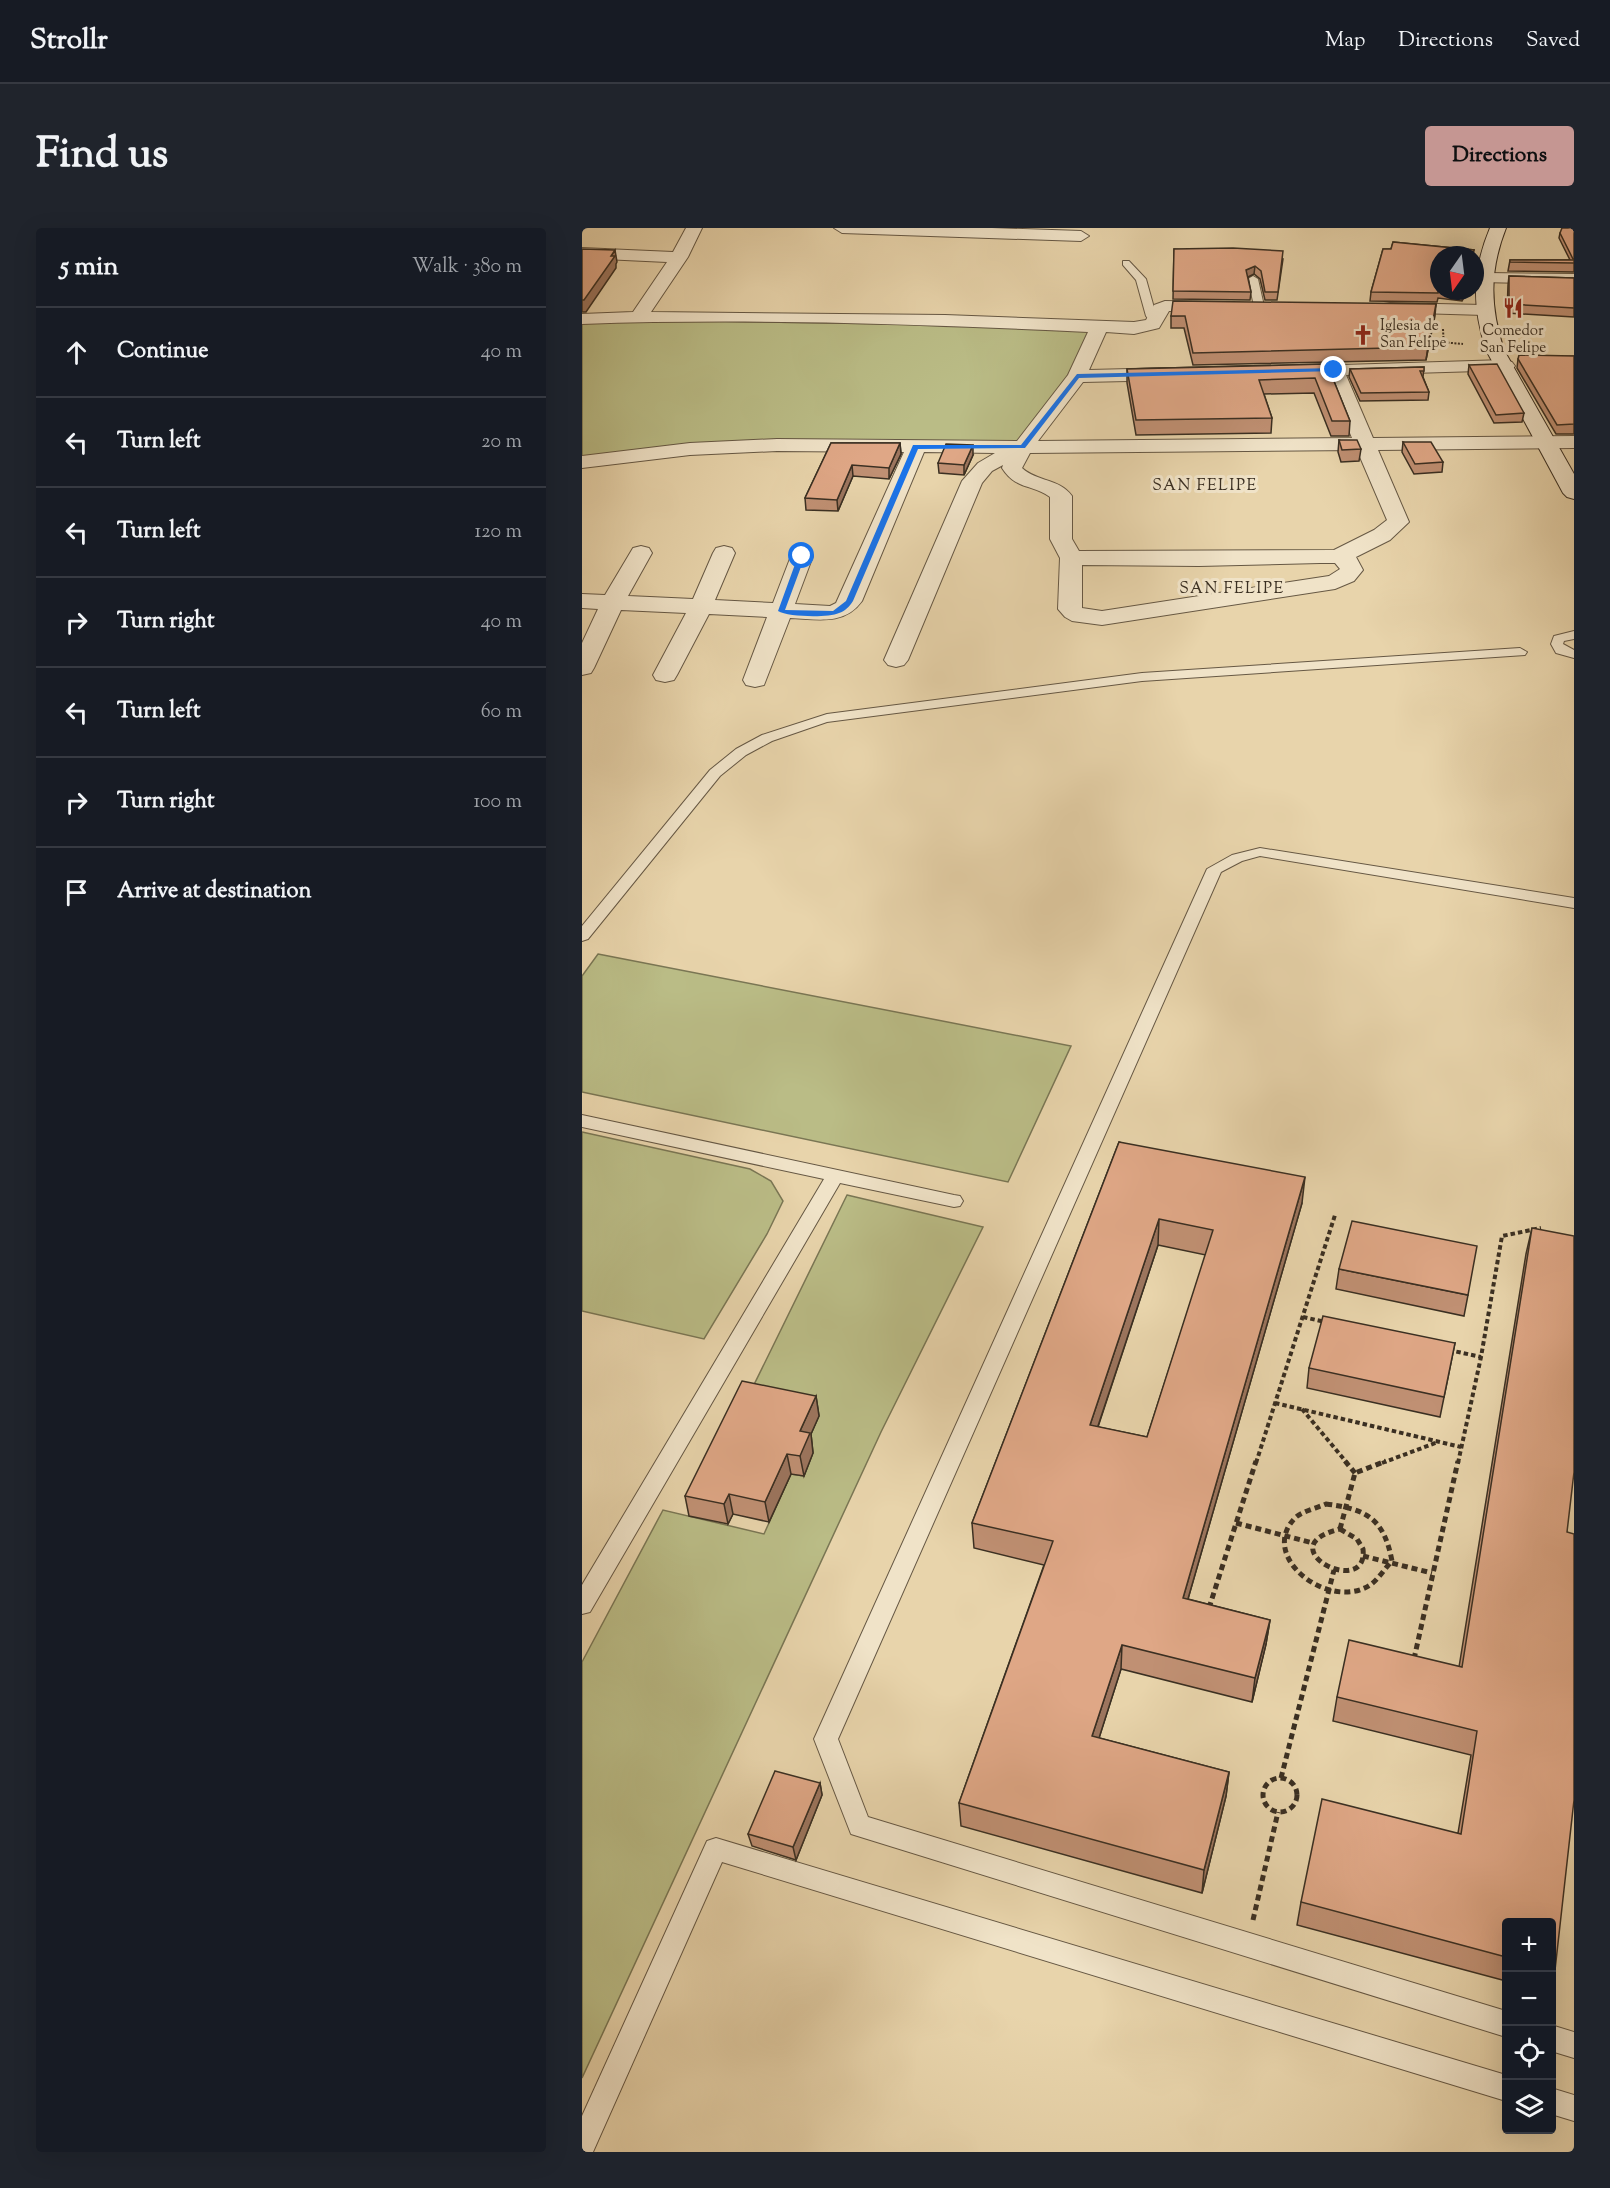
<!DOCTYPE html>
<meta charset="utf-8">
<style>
body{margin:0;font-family:"Sorts Mill Goudy",serif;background:#20242c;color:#f1f3f6}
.controls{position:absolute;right:18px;bottom:18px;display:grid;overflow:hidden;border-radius:6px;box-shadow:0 6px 24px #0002}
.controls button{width:54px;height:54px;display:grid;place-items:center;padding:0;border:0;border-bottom:2px solid #363941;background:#171b24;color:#f1f3f6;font:30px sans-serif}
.compass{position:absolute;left:848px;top:18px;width:54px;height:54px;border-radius:50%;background:#171b24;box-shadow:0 6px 24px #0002;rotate:194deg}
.stop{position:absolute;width:18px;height:18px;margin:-14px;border:4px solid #1a73e8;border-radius:50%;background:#fff}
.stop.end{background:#1a73e8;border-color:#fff;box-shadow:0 2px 6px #0008}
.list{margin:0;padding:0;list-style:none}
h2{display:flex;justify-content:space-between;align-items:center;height:78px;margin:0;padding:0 24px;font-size:26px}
h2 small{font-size:20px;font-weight:400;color:#9ea1a6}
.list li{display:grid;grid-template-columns:39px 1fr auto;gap:18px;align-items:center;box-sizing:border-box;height:90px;padding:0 24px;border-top:2px solid #363941}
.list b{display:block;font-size:22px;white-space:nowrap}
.list em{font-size:20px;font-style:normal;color:#9ea1a6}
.icon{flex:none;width:33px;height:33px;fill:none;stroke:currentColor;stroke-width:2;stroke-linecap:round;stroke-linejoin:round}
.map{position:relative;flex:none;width:992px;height:1924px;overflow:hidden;border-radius:6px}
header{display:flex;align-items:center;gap:36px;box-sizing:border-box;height:84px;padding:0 30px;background:#171b24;border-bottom:2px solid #363941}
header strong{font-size:28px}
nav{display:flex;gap:33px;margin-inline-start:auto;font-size:21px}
.intro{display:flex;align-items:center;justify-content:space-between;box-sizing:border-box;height:144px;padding:0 36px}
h1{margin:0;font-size:42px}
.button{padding:15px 27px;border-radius:6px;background:#c59692;color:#111;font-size:21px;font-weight:700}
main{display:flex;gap:36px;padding:0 36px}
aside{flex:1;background:#171b24;border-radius:6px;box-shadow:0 6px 24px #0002}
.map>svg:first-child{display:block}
.green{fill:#babc86;stroke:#7a7654;stroke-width:1.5}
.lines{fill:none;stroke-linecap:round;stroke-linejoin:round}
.lane-casing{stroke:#665844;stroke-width:2}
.street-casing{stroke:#665844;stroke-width:2}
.secondary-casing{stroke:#3a2f22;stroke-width:2}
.path-far2{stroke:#3a2f22;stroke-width:2;stroke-dasharray:2 1.5;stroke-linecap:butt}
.path-far1{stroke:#3a2f22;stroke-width:4;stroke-dasharray:4.5 3;stroke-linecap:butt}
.path{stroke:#3a2f22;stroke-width:5;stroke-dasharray:6 4;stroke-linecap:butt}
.lane{fill:#f0e3c8;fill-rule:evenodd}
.street{fill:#f0e3c8;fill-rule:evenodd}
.secondary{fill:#f0e3c8;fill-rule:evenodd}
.wall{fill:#c09073;stroke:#3a2f22;stroke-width:1.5;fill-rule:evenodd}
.shaded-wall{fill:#9c755e;stroke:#3a2f22;stroke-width:1.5}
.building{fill:#dfa786;stroke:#3a2f22;stroke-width:1.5;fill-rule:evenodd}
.route{fill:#1a73e8}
.labels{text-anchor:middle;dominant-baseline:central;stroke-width:6;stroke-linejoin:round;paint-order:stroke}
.far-poi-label{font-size:15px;fill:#3a2f22;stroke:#f0e3c8;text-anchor:start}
.far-neighbourhood-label{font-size:16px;letter-spacing:1.5px;fill:#3a2f22;stroke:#f0e3c8}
</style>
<header>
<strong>Strollr</strong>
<nav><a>Map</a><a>Directions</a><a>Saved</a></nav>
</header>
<div class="intro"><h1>Find us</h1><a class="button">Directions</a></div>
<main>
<aside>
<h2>5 min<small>Walk · 380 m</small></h2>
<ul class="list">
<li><svg class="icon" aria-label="ahead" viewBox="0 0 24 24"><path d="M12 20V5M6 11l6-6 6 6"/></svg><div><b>Continue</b></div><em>40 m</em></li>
<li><svg class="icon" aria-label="left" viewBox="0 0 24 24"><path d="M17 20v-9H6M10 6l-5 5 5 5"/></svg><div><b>Turn left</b></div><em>20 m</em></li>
<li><svg class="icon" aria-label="left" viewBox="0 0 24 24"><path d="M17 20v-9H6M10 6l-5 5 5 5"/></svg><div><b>Turn left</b></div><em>120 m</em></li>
<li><svg class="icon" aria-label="right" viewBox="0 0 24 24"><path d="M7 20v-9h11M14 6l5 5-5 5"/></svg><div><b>Turn right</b></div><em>40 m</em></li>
<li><svg class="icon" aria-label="left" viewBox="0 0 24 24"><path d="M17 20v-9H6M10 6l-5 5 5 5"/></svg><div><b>Turn left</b></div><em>60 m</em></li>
<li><svg class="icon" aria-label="right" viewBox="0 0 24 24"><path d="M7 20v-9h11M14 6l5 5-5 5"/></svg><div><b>Turn right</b></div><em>100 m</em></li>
<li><svg class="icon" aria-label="arrive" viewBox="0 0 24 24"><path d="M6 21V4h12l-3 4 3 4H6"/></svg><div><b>Arrive at destination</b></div></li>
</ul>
</aside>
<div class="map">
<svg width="992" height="1924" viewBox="0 0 992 1924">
<rect width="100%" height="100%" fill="#e8d4ab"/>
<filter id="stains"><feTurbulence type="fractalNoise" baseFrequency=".00333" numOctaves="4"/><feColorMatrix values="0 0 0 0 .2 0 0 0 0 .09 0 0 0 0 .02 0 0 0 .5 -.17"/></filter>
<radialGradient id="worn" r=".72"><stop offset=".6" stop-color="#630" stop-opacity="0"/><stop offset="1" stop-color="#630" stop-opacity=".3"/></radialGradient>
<g class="green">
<path d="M59,92L510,99L488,144L440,218L218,215L0,233V94Z"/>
<path d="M16,726L489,818L426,954L0,864V748Z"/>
<path d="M0,904L168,941L189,953L201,973L185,1006L122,1111L0,1083Z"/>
<path d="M265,967L401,999L299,1204L0,1850V1434L81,1282L182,1306L209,1246L221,1248L164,1173Z"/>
</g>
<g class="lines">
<g class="lane-casing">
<g id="lane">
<path d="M541,33H547L564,51L574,87L579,94L578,96H570L564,88L554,52L541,37Z"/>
<path d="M671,48L676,51L682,78L677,81L672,78L666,51Z"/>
<path d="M992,403V411L982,413L981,416L992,422V430L974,425L969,416L972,408Z"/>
<path d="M938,420L945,424L943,427L560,453L245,494L190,513L164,527L138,548L6,711L0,713V698L128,542L154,521L180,507L245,486L560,445Z"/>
<path d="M678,620L992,670V680L678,628L660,633L639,644L256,1511L286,1589L924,1783V1809L269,1606L232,1511L625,641L650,627Z"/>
<path d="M0,887L372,967L378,968L381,973L378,978L372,979L258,955L8,1384L0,1386V1357L242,951L0,899Z"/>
<path d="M134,1610L924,1847V1873L140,1634L11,1924H0V1888L125,1613Z"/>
<path d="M969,1797L992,1804V1830L969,1823Z"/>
<path d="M969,1860L992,1867V1893L969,1886Z"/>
</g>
</g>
<g class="street-casing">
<g id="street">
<path d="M104,0H120L106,29L69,84L363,87L552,94L564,92L572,77L583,73L642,74L645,78L642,82L636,83H587L577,100L552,106L524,104L507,142L591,140L598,142L601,146L598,150L591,152L501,154L456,213L770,210L745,148L703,149L696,147L693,143L696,139L923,132L930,134L933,138L930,142L764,147L791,210L992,208V220L796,222L827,294L808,312L774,329L781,342L772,353L753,361L520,397L490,393L483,389L476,381L478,330L468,311V269C450,256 434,262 420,240L421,237L410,243L400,255L326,432L322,437L314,439L306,437L302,432L380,253L396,235L413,225L342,224L280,373C262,398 235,391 208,390L182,457L173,459L164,457L161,452L185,389L127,386L95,447L92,452L83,454L74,452L71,447L104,385L39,382L12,440L9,445L0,447V415L16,381L0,380V366L23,367L51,320L59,318L67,320L70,325L46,368L111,371L131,325L134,320L142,318L150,320L153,325L133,372L191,375L209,328L212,323L220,321L228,323L231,328L213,376L248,378L254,375L322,224L195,223L108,227L0,240V228L108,215L195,211L435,213L486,147L506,104C338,96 168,90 0,96V86L51,84L85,34L0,30V20L91,24ZM775,222L805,292L792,302L752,322L497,323L490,311V268C477,250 455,254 440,240L448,225ZM738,335H753L758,341L747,348L520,383L500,380V337L617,338Z"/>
<path d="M252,0H410L499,3L507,8L499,13L260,5Z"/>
<path d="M904,45L992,46V56L898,54L895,50L898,46Z"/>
<path d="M808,75L902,77L908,78L911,82L908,86L902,87L802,84L799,80L802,76Z"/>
</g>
</g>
<g class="secondary-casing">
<path id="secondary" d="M908,0H924C907,43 908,79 922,122L992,246V271L985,269L981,265L904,122C890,78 890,43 908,0Z"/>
</g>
<g class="path-far2">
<path d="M861,101L862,121"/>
<path d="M848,113L881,116"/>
</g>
<g class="path-far1">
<path d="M721,1089L743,1094"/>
<path d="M867,1122L899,1129"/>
<path d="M693,1175L879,1219"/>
<path d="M720,1181L765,1235"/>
<path d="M674,1235L753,987"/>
<path d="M800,1235L856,1214"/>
<path d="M876,1235L899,1129L920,1008L959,1000"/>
</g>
<g class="path">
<path d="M763,1233L773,1245"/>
<path d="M744,1276C785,1281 802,1291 810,1333C803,1340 796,1352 788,1357C747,1384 674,1328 714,1289C721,1283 735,1280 744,1276Z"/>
<path d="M654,1295L731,1315"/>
<path d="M758,1301L775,1311L781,1321C787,1372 683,1319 758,1301Z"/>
<path d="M758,1301L773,1245L804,1233"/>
<path d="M781,1328L850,1345"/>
<path d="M627,1380L674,1233"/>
<path d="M832,1431L876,1233"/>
<circle cx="698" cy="1567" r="17"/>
<path d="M699,1550L752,1342"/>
<path d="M671,1692L696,1584"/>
</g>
<use href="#lane" class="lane"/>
<use href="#street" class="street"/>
<use href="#secondary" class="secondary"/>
</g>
<g class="wall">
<path d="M992,0V44L926,43L928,32H988L977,10L978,5Z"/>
<path d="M811,14L892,22L891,27H857V63H885L880,73L856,70L855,74L788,73L789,64L801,21H809Z"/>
<path d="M592,21L701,31L695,72H683L678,51L672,46L666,49L669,64L668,72L591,71Z"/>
<path d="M927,48L992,50V89L925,85L926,57Z"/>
<path d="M854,76L844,132L611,137L602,100H589V88Z"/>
<path d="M992,128V206H974L935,140L936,131Z"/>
<path d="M745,136L768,193L767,208H749L732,165L682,166L690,190L689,205L554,207L545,155V141Z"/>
<path d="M887,137L942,185L940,194L912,195L886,146Z"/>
<path d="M842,139L841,149L847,164L846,172L778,173L767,149L768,141Z"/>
<path d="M757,212L779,221L777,233L759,234L756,224Z"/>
<path d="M821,214L861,234L860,244L832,246L820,224Z"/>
<path d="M249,215H318L319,226L307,251L271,248L256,283L224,282L223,270Z"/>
<path d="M391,227L382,247L357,245L356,235Z"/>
<path d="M537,914L720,975L606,1371L688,1392L684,1416L670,1474L539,1441L517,1510L647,1544L644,1568L620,1665L379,1598L377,1575L462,1337L392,1320L390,1295ZM576,1017L624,1027L565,1209L516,1199Z"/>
<path d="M950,1000L985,1304L973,1742L969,1751V1695H924V1753L715,1697L719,1674L876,1605L889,1527L751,1493L755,1469L877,1439L944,1026Z"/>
<path d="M757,1041L886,1067L882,1088L754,1061Z"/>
<path d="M873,1115L858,1189L725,1160L727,1140Z"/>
<path d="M234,1168L237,1188L229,1206L231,1225L222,1248L209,1246L187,1294L151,1286L146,1296L107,1288L103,1268Z"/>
<path d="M238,1555L240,1567L214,1632L170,1618L166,1606Z"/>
</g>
<g class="shaded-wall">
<path d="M33,22L35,34L34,36V40L4,84H0V72Z"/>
<path d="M673,38L672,46L664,50V42Z"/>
<path d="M882,63H885L880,73L881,64Z"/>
<path d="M854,76L853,88L844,132L846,119Z"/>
<path d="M318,215L319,226L307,251V240Z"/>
<path d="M391,217V227L382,247V237Z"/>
<path d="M270,237L271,248L256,283L255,272Z"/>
<path d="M723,949L720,975L599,1395L601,1370Z"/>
<path d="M577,991L576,1017L508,1222V1197Z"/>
<path d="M234,1168L237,1188L229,1206L231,1225L222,1248L218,1228V1203Z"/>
<path d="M205,1226L209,1246L187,1294L183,1274Z"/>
<path d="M147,1266L151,1286L146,1296L142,1276Z"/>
<path d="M688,1392L684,1416L670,1474L673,1450Z"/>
<path d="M540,1417L539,1441L510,1532V1508Z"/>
<path d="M647,1544L644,1568L620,1665L622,1642Z"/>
<path d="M238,1555L240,1567L214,1632L211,1619Z"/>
</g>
<g class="building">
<path d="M980,0H992V31H991L978,5Z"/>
<path d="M811,14L892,22L890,27H857L856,65L789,64L801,21H809Z"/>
<path d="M651,20L701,23L696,64H683L679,43L673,38L664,42L669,64L591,63L592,21Z"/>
<path d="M0,21L33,22L29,28H33L2,72H0Z"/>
<path d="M893,31H895L893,42Z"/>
<path d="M928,32H992V35L928,34Z"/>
<path d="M927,48L992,50V80L927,76Z"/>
<path d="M591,73L854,76L846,119L611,125L603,88H589Z"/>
<path d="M937,127L992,128V196L975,197L936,131Z"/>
<path d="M745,136L768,193H750L733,150L677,152L690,190L554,192L545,141Z"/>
<path d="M915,136L942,185L914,187L887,137Z"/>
<path d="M842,139V143H838L847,164L779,165L768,141Z"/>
<path d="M757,212H775L779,221L760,222Z"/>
<path d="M821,214H849L861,234L833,236Z"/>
<path d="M249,215H318L307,240L270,237L255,272L223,270Z"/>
<path d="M364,216L391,217L382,237L356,235Z"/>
<path d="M537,914L723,949L601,1370L688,1392L673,1450L540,1417L510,1508L647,1544L622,1642L377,1575L471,1313L390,1295ZM577,991L631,1002L565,1209L508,1197Z"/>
<path d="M770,993L895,1018L886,1067L757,1041Z"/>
<path d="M950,1000L992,1008V1244L985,1304L992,1306V1572L973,1742L969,1741V1695H924V1729L719,1674L740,1571L879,1606L895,1503L755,1469L767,1412L880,1439Z"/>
<path d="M741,1088L873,1115L862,1169L727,1140Z"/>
<path d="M160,1153L234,1168L218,1203L228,1205L218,1228L205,1226L183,1274L147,1266L142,1276L103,1268Z"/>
<path d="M193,1543L238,1555L211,1619L166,1606Z"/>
</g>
<path class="route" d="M752,140L754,143L497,150L443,220L336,221L271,373C267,379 263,383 257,385C246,390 206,389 196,383L216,328L220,326L223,328L203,382L251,383L264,373L331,217H439L495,146Z"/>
<defs>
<g id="restaurant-bare" transform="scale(1.62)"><path d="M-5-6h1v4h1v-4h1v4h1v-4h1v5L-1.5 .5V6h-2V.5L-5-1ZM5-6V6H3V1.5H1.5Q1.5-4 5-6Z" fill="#8f2418" stroke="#f0e3c8" stroke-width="2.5" paint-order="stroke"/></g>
<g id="church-bare" transform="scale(1.62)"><path d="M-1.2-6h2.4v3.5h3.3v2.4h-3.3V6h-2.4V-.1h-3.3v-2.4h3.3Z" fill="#8f2418" stroke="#f0e3c8" stroke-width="2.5" paint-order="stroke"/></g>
</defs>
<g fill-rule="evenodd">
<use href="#restaurant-bare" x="931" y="80"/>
<use href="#church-bare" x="781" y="107"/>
</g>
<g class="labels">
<g class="far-poi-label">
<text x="798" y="98">Iglesia de<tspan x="798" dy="17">San Felipe</tspan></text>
<text x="931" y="103" text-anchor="middle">Comedor<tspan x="931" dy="17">San Felipe</tspan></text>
</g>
<g class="far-neighbourhood-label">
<text x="623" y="258">SAN FELIPE</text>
<text x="650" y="361">SAN FELIPE</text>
</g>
</g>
<rect width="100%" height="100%" filter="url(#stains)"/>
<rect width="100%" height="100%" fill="url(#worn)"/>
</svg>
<div class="controls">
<button>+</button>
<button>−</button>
<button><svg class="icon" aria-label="locate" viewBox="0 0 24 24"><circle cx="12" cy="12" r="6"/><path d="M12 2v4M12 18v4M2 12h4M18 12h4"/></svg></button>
<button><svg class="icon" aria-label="layers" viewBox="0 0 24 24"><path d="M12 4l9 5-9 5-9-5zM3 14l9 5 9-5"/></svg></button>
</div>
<svg class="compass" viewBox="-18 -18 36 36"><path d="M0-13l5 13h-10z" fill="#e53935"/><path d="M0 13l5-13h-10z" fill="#9ea1a6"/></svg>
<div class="stop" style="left:220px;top:328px"></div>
<div class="stop end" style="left:752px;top:142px"></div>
</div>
</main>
